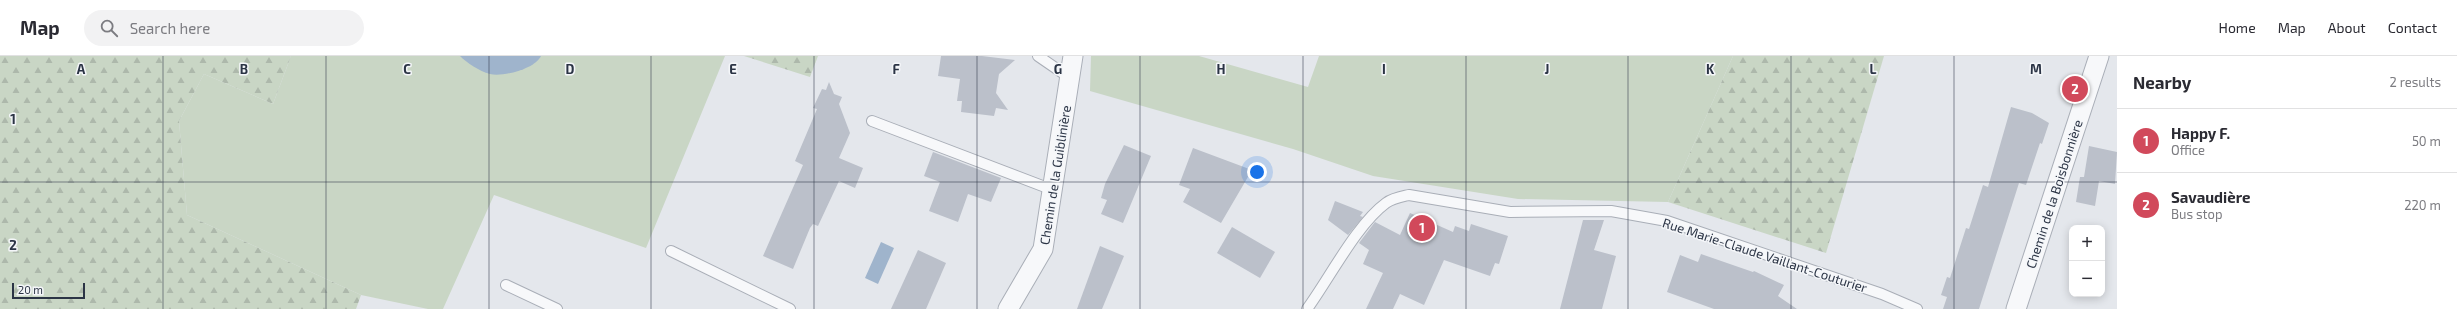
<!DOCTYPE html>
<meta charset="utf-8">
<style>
body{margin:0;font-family:"Exo 2",sans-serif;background:#f2f2f3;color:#2b2b33}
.controls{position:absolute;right:12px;bottom:12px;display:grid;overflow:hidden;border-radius:8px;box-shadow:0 2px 10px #0003}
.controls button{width:36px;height:36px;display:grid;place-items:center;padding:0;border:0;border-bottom:1px solid #e1e1e2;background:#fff;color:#2b2b33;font:20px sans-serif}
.scale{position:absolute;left:12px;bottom:10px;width:73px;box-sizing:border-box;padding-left:4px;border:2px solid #2b3445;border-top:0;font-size:11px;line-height:14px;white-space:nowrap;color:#2b3445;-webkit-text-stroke:3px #f4f6f9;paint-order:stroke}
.you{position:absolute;left:1257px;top:116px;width:14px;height:14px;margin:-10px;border:3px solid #fff;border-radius:50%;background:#1a73e8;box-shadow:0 0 0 6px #1a73e833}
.badge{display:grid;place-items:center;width:26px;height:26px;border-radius:50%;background:#d1495b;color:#fff;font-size:13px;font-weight:700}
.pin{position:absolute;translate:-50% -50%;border:2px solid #fff;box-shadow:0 1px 4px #0006}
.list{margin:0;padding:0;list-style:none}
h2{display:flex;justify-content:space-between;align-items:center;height:52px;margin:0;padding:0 16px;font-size:17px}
h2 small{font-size:13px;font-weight:400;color:#7c7c81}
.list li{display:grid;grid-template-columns:26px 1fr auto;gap:12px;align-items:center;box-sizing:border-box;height:64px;padding:0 16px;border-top:1px solid #e1e1e2}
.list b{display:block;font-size:15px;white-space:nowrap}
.list p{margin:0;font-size:13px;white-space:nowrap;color:#7c7c81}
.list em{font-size:13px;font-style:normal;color:#7c7c81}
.icon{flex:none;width:22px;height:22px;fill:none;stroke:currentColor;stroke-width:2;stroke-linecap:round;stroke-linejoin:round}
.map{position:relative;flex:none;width:2117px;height:253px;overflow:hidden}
header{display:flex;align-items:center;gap:24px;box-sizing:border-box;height:56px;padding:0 20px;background:#fff;border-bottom:1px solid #e1e1e2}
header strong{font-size:19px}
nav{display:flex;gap:22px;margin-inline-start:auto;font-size:14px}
.search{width:280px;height:36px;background:#f2f2f3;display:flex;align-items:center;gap:10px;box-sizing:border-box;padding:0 14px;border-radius:22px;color:#7c7c81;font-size:15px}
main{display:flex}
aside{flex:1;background:#fff}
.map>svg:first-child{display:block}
.green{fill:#c9d6c5}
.forest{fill:url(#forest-firs)}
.water{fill:#9fb4cc}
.building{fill:#bbc0ca}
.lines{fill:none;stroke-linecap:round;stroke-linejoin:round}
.lane-casing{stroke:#a9aeb7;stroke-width:12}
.street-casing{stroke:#a9aeb7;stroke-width:21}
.lane{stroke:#f7f8fa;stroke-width:10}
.street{stroke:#f7f8fa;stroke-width:19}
.grid{fill:none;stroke:#2b3445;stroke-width:1;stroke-opacity:0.55}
.labels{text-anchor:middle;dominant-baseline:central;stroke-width:3;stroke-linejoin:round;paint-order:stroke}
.street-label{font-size:13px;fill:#2b3445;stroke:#f4f6f9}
.grid-label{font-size:13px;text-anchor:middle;font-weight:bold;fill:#2b3445;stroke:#f4f6f9;stroke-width:3;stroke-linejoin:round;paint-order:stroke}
</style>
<header>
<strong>Map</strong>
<div class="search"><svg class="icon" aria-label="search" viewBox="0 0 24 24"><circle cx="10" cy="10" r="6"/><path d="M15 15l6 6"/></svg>Search here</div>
<nav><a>Home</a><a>Map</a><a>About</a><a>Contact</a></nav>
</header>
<main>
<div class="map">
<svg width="2117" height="253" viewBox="0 0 2117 253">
<defs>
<pattern id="forest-firs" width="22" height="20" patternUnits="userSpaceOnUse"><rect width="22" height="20" fill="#c9d6c5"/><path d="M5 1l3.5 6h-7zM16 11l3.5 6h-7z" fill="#adb8ab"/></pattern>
</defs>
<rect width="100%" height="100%" fill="#e4e7ec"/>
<g class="green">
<path d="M291,0H725L646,192L494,139L443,253H428L361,239L187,159L179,65L204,18L273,48Z"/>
<path d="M1091,0H1199L1308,31L1319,0H1733L1668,146L1518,143L1373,120L1293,93L1090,35Z"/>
</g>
<g class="forest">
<path d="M0,0H291L273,48L204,18L179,65L187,159L361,239L356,253H0Z"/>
<path d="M744,0H818L810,21Z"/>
<path d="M1733,0H1884L1826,197L1668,146Z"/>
</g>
<g class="water">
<path d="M460,0H541C535,13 503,21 490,18C479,15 467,7 460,0Z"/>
<path d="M881,186L894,192L878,228L865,222Z"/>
</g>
<g class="building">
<path d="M941,0H982L1015,4L999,18L996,37L1008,54L996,52L994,60L961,56L962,45H957L960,23L938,20Z"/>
<path d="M829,26L834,38L842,41L839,48L850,77L839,102L863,112L855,132L839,125L818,170L813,168L810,172L793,213L763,200L803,109L795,105L817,53L813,52L822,33L826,34Z"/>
<path d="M2011,51L2032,57L2049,67L2042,88L2040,87L2026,129L2019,127L1979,253H1943L1947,241L1941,239L1947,221L1950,222L1966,172L1969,173L1983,129L1988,131Z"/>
<path d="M1124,89L1151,100L1123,167L1101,158L1107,144L1101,142L1105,128Z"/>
<path d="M2089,90L2117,96L2115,128L2099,125L2095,150L2076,146L2080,121H2084Z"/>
<path d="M1193,92L1252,114L1221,167L1183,146L1190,133L1179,129Z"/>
<path d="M933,96L1001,122L991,146L968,138L958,166L929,155L940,126L924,120Z"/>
<path d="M1335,145L1363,156L1360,160L1363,161L1348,179L1328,164Z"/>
<path d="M1410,157L1453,176L1455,170L1469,175L1471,168L1508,180L1499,208L1495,207L1490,220L1444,204L1424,249L1400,238L1393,253H1366L1383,217L1363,208L1369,194L1359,187L1375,166L1400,179Z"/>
<path d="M1583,164H1604L1594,194L1616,200L1602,253H1560Z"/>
<path d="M1232,171L1275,196L1260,222L1217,197Z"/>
<path d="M1100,190L1124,200L1102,253H1077Z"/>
<path d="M918,194L946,207L926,253H891Z"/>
<path d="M1701,198L1753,216L1754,215L1784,229L1778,240L1797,253H1714L1667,236L1680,199L1698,206Z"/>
</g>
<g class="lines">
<g class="lane-casing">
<g id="lane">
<path d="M1038,0L1070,22"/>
<path d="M872,65L1053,134"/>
<path d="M671,195L790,253"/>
<path d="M506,229L557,253"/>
<path d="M1307,253C1329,223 1357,168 1386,147C1393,142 1400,141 1409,139L1510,156L1611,155L1667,165L1882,238L1917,253"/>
</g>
</g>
<g class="street-casing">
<g id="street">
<path d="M1008,253L1043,193L1073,0"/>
<path d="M2016,253L2099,0"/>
</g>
</g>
<use href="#lane" class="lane"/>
<use href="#street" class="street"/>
</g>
<path class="grid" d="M163,0V253M326,0V253M489,0V253M651,0V253M814,0V253M977,0V253M1140,0V253M1303,0V253M1466,0V253M1628,0V253M1791,0V253M1954,0V253M0,126H2117"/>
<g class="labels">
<g class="street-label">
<text transform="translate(1055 119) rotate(-81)">Chemin de la Guiblinière</text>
<text transform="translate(2054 138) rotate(-72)">Chemin de la Boisbonnière</text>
<text transform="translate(1765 199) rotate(18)">Rue Marie-Claude Vaillant-Couturier</text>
</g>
</g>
<g class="grid-label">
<text x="81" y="18">A</text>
<text x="244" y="18">B</text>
<text x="407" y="18">C</text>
<text x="570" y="18">D</text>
<text x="733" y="18">E</text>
<text x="896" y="18">F</text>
<text x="1058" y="18">G</text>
<text x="1221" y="18">H</text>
<text x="1384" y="18">I</text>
<text x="1547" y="18">J</text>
<text x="1710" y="18">K</text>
<text x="1873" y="18">L</text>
<text x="2036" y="18">M</text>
<text x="13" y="68">1</text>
<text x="13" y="194">2</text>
</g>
</svg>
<div class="controls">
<button>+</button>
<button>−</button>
</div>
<div class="scale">20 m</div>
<div class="you"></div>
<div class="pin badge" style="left:1422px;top:172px">1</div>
<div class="pin badge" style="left:2075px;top:33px">2</div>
</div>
<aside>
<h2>Nearby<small>2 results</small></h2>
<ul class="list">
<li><span class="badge">1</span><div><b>Happy F.</b><p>Office</p></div><em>50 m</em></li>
<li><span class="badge">2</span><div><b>Savaudière</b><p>Bus stop</p></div><em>220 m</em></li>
</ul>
</aside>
</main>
